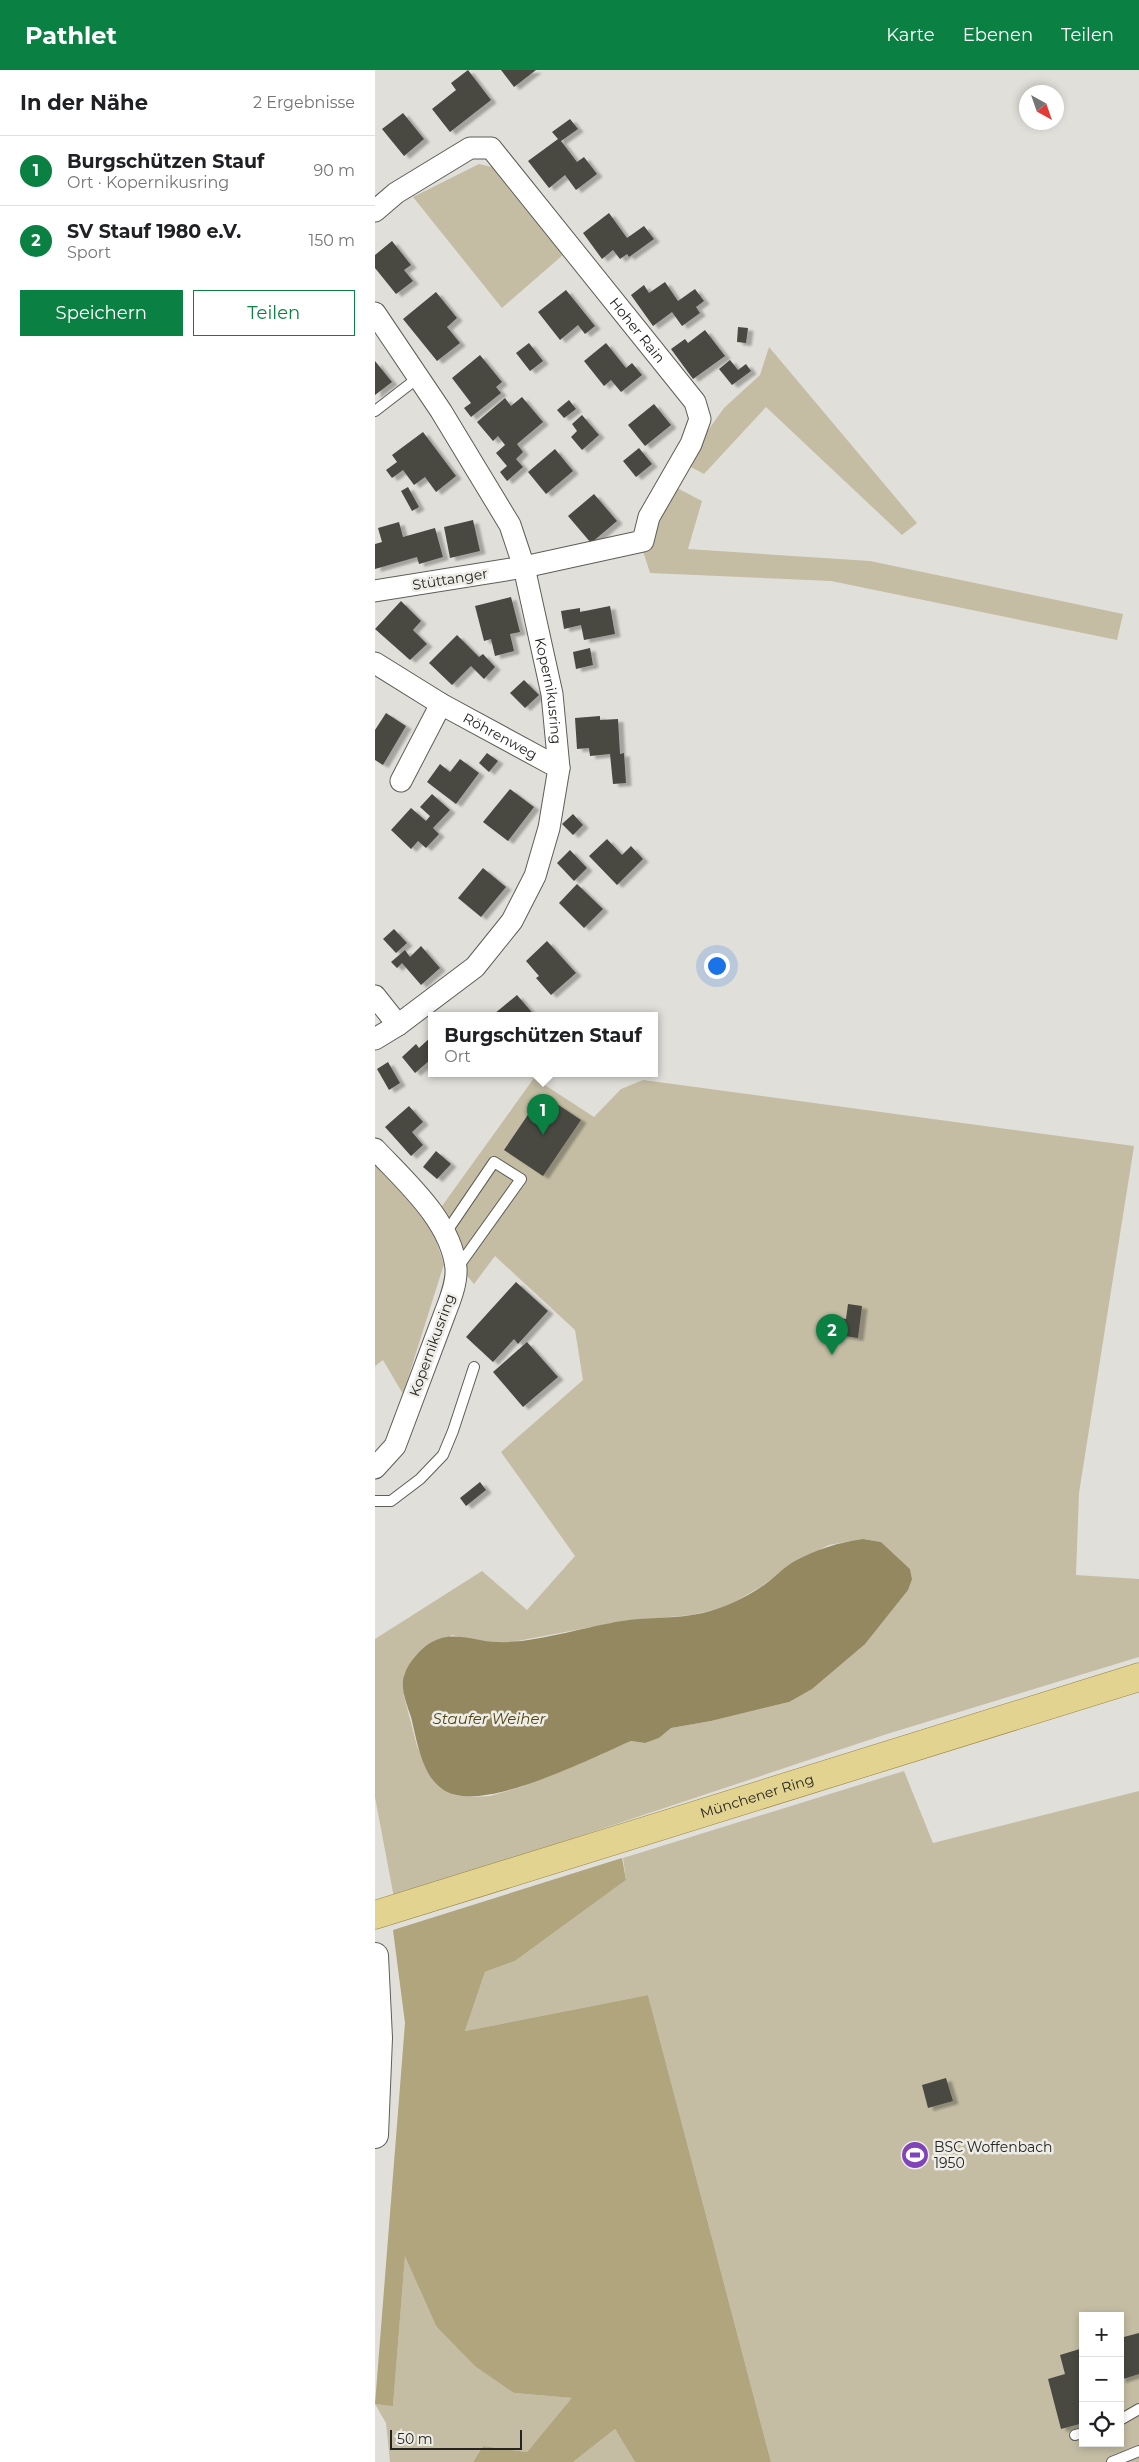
<!DOCTYPE html>
<html lang="de">
<meta charset="utf-8">
<style>
body{margin:0;font-family:Montserrat,sans-serif;background:#f2f2f2;color:#202124}
.controls{position:absolute;right:15px;bottom:15px;display:grid;overflow:hidden;border-radius:0px;box-shadow:0 2px 8px #0003}
.controls button{width:45px;height:45px;display:grid;place-items:center;padding:0;border:0;border-bottom:1px solid #e0e0e0;background:#fff;color:#202124;font:25px sans-serif}
.compass{position:absolute;left:644px;top:15px;width:45px;height:45px;border-radius:50%;background:#fff;box-shadow:0 2px 8px #0003;rotate:140deg}
.scale{position:absolute;left:15px;bottom:12px;width:132px;box-sizing:border-box;padding-left:5px;border:2px solid #252421;border-top:0;font-size:14px;line-height:18px;white-space:nowrap;color:#252421;-webkit-text-stroke:4px #eeece6;paint-order:stroke}
.you{position:absolute;left:341px;top:895px;width:18px;height:18px;margin:-12px;border:4px solid #fff;border-radius:50%;background:#1a73e8;box-shadow:0 0 0 8px #1a73e833}
.badge{display:grid;place-items:center;width:32px;height:32px;border-radius:50%;background:#0b8043;color:#fff;font-size:16px;font-weight:700}
.pin{position:absolute;translate:-50% -41px;filter:drop-shadow(0 1px 2px #0008)}
.pin::after{content:'';position:absolute;top:26px;width:18px;height:15px;background:inherit;clip-path:polygon(0 0,100% 0,50% 100%)}
.popup{position:absolute;left:53px;top:942px;width:230px;height:65px;box-sizing:border-box;display:grid;place-content:center;border-radius:0px;background:#fff;filter:drop-shadow(0 1px 4px #0005);font-size:16px;white-space:nowrap;color:#757577}
.popup b{font-size:19px;color:#202124}
.popup::after{content:'';position:absolute;left:50%;top:100%;margin-left:-10px;border:10px solid transparent;border-top-color:#fff}
.list{margin:0;padding:0;list-style:none}
h2{display:flex;justify-content:space-between;align-items:center;height:65px;margin:0;padding:0 20px;font-size:21px}
h2 small{font-size:16px;font-weight:400;color:#757577}
.list li{display:grid;grid-template-columns:32px 1fr auto;gap:15px;align-items:center;box-sizing:border-box;height:70px;padding:0 20px;border-top:1px solid #e0e0e0}
.list b{display:block;font-size:19px;white-space:nowrap}
.list p{margin:0;font-size:16px;white-space:nowrap;color:#757577}
.list em{font-size:16px;font-style:normal;color:#757577}
.actions{display:flex;gap:10px;padding:15px 20px}
.actions a{flex:1;padding:11px 0;border:1px solid #0b8043;border-radius:0px;text-align:center;font-size:18px;color:#0b8043}
.actions .main{background:#0b8043;color:#fff}
.icon{flex:none;width:28px;height:28px;fill:none;stroke:currentColor;stroke-width:2;stroke-linecap:round;stroke-linejoin:round}
.map{position:relative;flex:none;width:764px;height:2392px;overflow:hidden}
header{display:flex;align-items:center;gap:30px;box-sizing:border-box;height:70px;padding:0 25px;background:#0b8043;color:#fff}
header strong{font-size:24px}
nav{display:flex;gap:28px;margin-inline-start:auto;font-size:18px}
main{display:flex}
aside{flex:1;background:#fff}
.map>svg:first-child{display:block}
.green{fill:#c4bda4;fill-rule:evenodd}
.forest{fill:#b0a57c}
.water{fill:#93885f}
.building{fill:#494842;filter:url(#shadow)}
.lines{fill:none;stroke-linecap:round;stroke-linejoin:round}
.service-casing{stroke:#5e5d57;stroke-width:12}
.minor-casing{stroke:#5e5d57;stroke-width:23}
.tertiary-casing{stroke:#5e5d57;stroke-width:28}
.primary-casing{stroke:#95833a;stroke-width:29}
.service{stroke:#fff;stroke-width:10}
.minor{stroke:#fff;stroke-width:21}
.tertiary{stroke:#fff;stroke-width:26}
.primary{stroke:#e3d391;stroke-width:28}
.labels{text-anchor:middle;dominant-baseline:central;stroke-width:5;stroke-linejoin:round;paint-order:stroke}
.street-label{font-size:14px;fill:#252421;stroke:#eeece6}
.poi-label{font-size:14px;fill:#252421;stroke:#eeece6;text-anchor:start}
.water-label{font-size:15px;font-style:italic;fill:#534612;stroke:#eeece6}
</style>
<header>
<strong>Pathlet</strong>
<nav><a>Karte</a><a>Ebenen</a><a>Teilen</a></nav>
</header>
<main>
<aside>
<h2>In der Nähe<small>2 Ergebnisse</small></h2>
<ul class="list">
<li><span class="badge">1</span><div><b>Burgschützen Stauf</b><p>Ort · Kopernikusring</p></div><em>90 m</em></li>
<li><span class="badge">2</span><div><b>SV Stauf 1980 e.V.</b><p>Sport</p></div><em>150 m</em></li>
</ul>
<div class="actions"><a class="main">Speichern</a><a>Teilen</a></div>
</aside>
<div class="map">
<svg width="764" height="2392" viewBox="0 0 764 2392">
<defs>
<filter id="shadow"><feDropShadow dx="5.5" dy="3" stdDeviation="1" flood-color="#0004"/></filter>
</defs>
<rect width="100%" height="100%" fill="#e1dfd9"/>
<g class="green">
<path d="M104,94L121,98L189,184L127,238L38,127Z"/>
<path d="M394,277L542,453L527,465L391,337L329,404L314,396L326,370L349,338L385,305Z"/>
<path d="M302,418L327,431L313,479L495,491L748,544L742,570L456,511L275,503L268,481Z"/>
<path d="M159,1008L219,1047L246,1019L268,1010L759,1076L704,1423L701,1505L764,1509V1587L512,1664L19,1828L0,1727V1569L107,1501L152,1540L200,1486L126,1382L208,1310L200,1260L120,1186L99,1214L89,1202L62,1143ZM488,1469L506,1472L535,1499L537,1509L414,1632L336,1651L296,1658L284,1668L270,1673L256,1671L146,1717L115,1726L97,1727L79,1725L64,1717L54,1704L42,1676L29,1626V1604L77,1565L105,1572L131,1573L249,1551L317,1545L351,1537L387,1516L417,1493L454,1475Z"/>
<path d="M0,1092L55,1153L69,1194L28,1324L8,1290L0,1296Z"/>
<path d="M529,1701L558,1773L764,1721V2392H396L273,1925L90,1961L110,1902L140,1891L251,1810L248,1788ZM708,2246H745V2373H708Z"/>
<path d="M30,2185L61,2256L139,2323L198,2328L152,2382L108,2376L98,2392H15L11,2353L0,2334L18,2335Z"/>
<path d="M240,2359L260,2392H198Z"/>
</g>
<path class="forest" d="M247,1788L251,1810L140,1891L110,1902L90,1961L273,1925L396,2392H260L240,2359L198,2392H98L108,2376L152,2382L197,2328L139,2323L100,2296L61,2256L30,2186L18,2336L0,2334L30,1953L18,1860Z"/>
<path class="water" d="M488,1469L506,1472L535,1499L537,1509L533,1520L490,1574L437,1619L414,1632L336,1651L296,1658L284,1668L270,1673L256,1671C214,1689 124,1735 81,1725C48,1718 43,1674 36,1647C32,1634 24,1617 30,1603C34,1592 46,1578 57,1572C77,1560 99,1571 121,1572C157,1574 209,1557 247,1551C270,1547 294,1549 317,1545C343,1541 367,1530 389,1515C399,1508 408,1498 418,1492C442,1479 462,1473 488,1469Z"/>
<g class="building">
<path d="M93,0L116,30L75,62L57,39L81,20L76,13Z"/>
<path d="M126,0H161L139,17Z"/>
<path d="M28,43L49,69L29,86L7,59Z"/>
<path d="M195,49L203,59L186,71L202,92L209,87L222,104L201,120L190,105L174,118L153,91L183,69L177,62Z"/>
<path d="M234,143L252,168L269,156L279,169L254,187L252,184L245,189L238,180L227,189L208,163Z"/>
<path d="M17,171L36,195L29,200L38,211L21,224L0,198V185Z"/>
<path d="M290,212L303,231L320,219L329,231L321,237L325,243L307,256L297,242L278,256L256,225L269,215L274,223Z"/>
<path d="M191,220L220,256L210,264L203,255L185,270L163,242Z"/>
<path d="M61,222L82,248L72,257L85,273L62,291L28,249Z"/>
<path d="M363,257L373,258L371,273L362,272Z"/>
<path d="M330,260L350,286L318,309L296,279L310,269L313,273Z"/>
<path d="M154,273L168,291L155,301L141,283Z"/>
<path d="M231,273L251,298L257,293L267,305L246,322L236,310L229,316L209,291Z"/>
<path d="M105,285L127,312L121,317L126,323L96,347L89,338L96,333L77,308Z"/>
<path d="M355,290L363,300L371,294L376,301L357,315L344,299Z"/>
<path d="M0,291L17,312L0,325Z"/>
<path d="M147,327L168,352L142,374L148,382L141,389L148,397L132,411L125,402L132,396L121,383L130,375L123,366L118,371L102,352L130,328L136,336Z"/>
<path d="M194,330L201,339L189,348L182,340Z"/>
<path d="M279,334L296,355L270,376L253,355Z"/>
<path d="M207,345L224,365L207,380L196,367L202,361L197,354Z"/>
<path d="M48,362L81,406L61,422L50,407L39,415L28,400L17,408L11,400L22,392L17,385Z"/>
<path d="M264,378L277,394L261,407L248,391Z"/>
<path d="M180,379L198,401L171,424L153,402Z"/>
<path d="M33,417L44,437L37,441L26,421Z"/>
<path d="M219,424L242,451L216,473L193,446Z"/>
<path d="M98,450L105,481L75,488L69,457Z"/>
<path d="M24,452L28,467L60,458L68,487L44,494L42,487L0,499V474L7,472L3,458Z"/>
<path d="M136,527L145,562L135,564L139,581L120,586L116,569L109,571L100,536Z"/>
<path d="M26,531L46,551L38,560L52,574L35,590L0,559Z"/>
<path d="M235,536L240,564L209,570L206,555L189,559L186,541L205,538V542Z"/>
<path d="M82,565L104,587L108,584L120,597L109,609L96,596L77,615L54,593Z"/>
<path d="M215,578L218,595L201,599L198,582Z"/>
<path d="M149,610L164,625L150,638L135,623Z"/>
<path d="M11,643L31,656L8,695L0,690V660Z"/>
<path d="M225,646V650L243,649L245,684L249,683L251,713L238,714L235,684L215,686L214,678L202,679L200,648Z"/>
<path d="M112,683L123,691L114,702L104,693Z"/>
<path d="M85,689L104,703L81,734L52,712L65,694L75,702Z"/>
<path d="M135,719L159,737L133,771L108,752Z"/>
<path d="M57,724L75,740L58,758L64,764L51,778L43,771L36,779L16,760L36,738L51,751L55,746L45,737Z"/>
<path d="M198,744L208,755L198,765L187,754Z"/>
<path d="M232,769L247,785L256,776L268,789L242,815L214,786Z"/>
<path d="M195,780L212,798L199,811L182,793Z"/>
<path d="M108,798L131,817L106,847L83,828Z"/>
<path d="M202,814L228,839L209,858L184,833Z"/>
<path d="M19,859L32,873L21,883L8,869Z"/>
<path d="M172,871L201,903L176,925L161,908L164,906L151,891Z"/>
<path d="M46,876L65,898L46,915L27,893L22,898L16,892L30,880L35,887Z"/>
<path d="M142,925L160,946H120L119,944Z"/>
<path d="M57,966V992L55,990L40,1003L27,987L41,974L44,978Z"/>
<path d="M13,992L25,1013L14,1020L2,999Z"/>
<path d="M167,1024L206,1050L168,1106L129,1080Z"/>
<path d="M34,1036L48,1052L37,1062L48,1075L36,1086L10,1057Z"/>
<path d="M61,1081L76,1094L62,1109L48,1097Z"/>
<path d="M141,1212L173,1241L143,1274L139,1269L118,1292L91,1267Z"/>
<path d="M473,1234L487,1236L483,1268L463,1265L465,1248L471,1249Z"/>
<path d="M152,1272L183,1307L148,1337L118,1302Z"/>
<path d="M105,1412L111,1420L91,1436L85,1428Z"/>
<path d="M571,2008L578,2031L553,2038L547,2015Z"/>
<path d="M764,2263V2304L745,2310V2268Z"/>
<path d="M708,2278V2353L686,2359L673,2309L690,2304L685,2285Z"/>
</g>
<g class="lines">
<g class="service-casing">
<g id="service">
<path d="M0,341L44,307"/>
<path d="M70,1164L119,1092L146,1109L83,1197"/>
<path d="M0,1431H16L45,1409L68,1385L78,1361L99,1297"/>
<path d="M745,2350L764,2339"/>
<path d="M700,2365L708,2363"/>
<path d="M737,2392L764,2381"/>
</g>
</g>
<g class="minor-casing">
<g id="minor">
<path id="s1" d="M0,141L21,123L95,78H116L320,332L325,349L316,374L274,447L268,471L149,497L0,521"/>
<path id="s2" d="M0,243L66,341L135,455L149,497L177,624L184,698L174,758L160,806L137,851L100,897L23,955L0,969"/>
<path id="s3" d="M0,593L66,634L184,698"/>
<path d="M26,711L66,634"/>
<path d="M0,926L23,955"/>
<path d="M0,1079C31,1112 76,1151 81,1198C82,1213 75,1230 70,1243L20,1376L0,1398"/>
</g>
</g>
<g class="tertiary-casing">
<path id="tertiary" d="M0,1886L4,1968L0,2065"/>
</g>
<g class="primary-casing">
<g id="primary">
<path id="s4" d="M0,1845L764,1607"/>
</g>
</g>
<use href="#service" class="service"/>
<use href="#minor" class="minor"/>
<use href="#tertiary" class="tertiary"/>
<use href="#primary" class="primary"/>
</g>
<defs>
<g id="stadium-disc" transform="scale(1.4375)"><circle r="9.5" fill="#8143b9" stroke="#eeece6"/><path d="M0-5a6.5 5 0 1 0 0 10a6.5 5 0 1 0 0-10ZM-3.5-1.8h7v3.6h-7Z" fill="#fff"/></g>
</defs>
<g fill-rule="evenodd">
<use href="#stadium-disc" x="540" y="2085"/>
</g>
<g class="labels">
<g class="street-label">
<text stroke="none"><textPath href="#s1" startOffset="369">Hoher Rain</textPath></text>
<text transform="translate(75 509) rotate(-9)">Stüttanger</text>
<text stroke="none"><textPath href="#s2" startOffset="422">Kopernikusring</textPath></text>
<text stroke="none"><textPath href="#s3" startOffset="145">Röhrenweg</textPath></text>
<text transform="translate(57 1275) rotate(-70)">Kopernikusring</text>
<text stroke="none"><textPath href="#s4" startOffset="400">Münchener Ring</textPath></text>
</g>
<g class="poi-label">
<text x="559" y="2077">BSC Woffenbach<tspan x="559" dy="16">1950</tspan></text>
</g>
<g class="water-label">
<text x="114" y="1648">Staufer Weiher</text>
</g>
</g>
</svg>
<div class="controls">
<button>+</button>
<button>−</button>
<button><svg class="icon" aria-label="locate" viewBox="0 0 24 24"><circle cx="12" cy="12" r="6"/><path d="M12 2v4M12 18v4M2 12h4M18 12h4"/></svg></button>
</div>
<svg class="compass" viewBox="-18 -18 36 36"><path d="M0-13l5 13h-10z" fill="#e53935"/><path d="M0 13l5-13h-10z" fill="#757577"/></svg>
<div class="scale">50 m</div>
<div class="you"></div>
<div class="pin badge" style="left:168px;top:1065px">1</div>
<div class="popup"><b>Burgschützen Stauf</b>Ort</div>
<div class="pin badge" style="left:457px;top:1285px">2</div>
</div>
</main>
